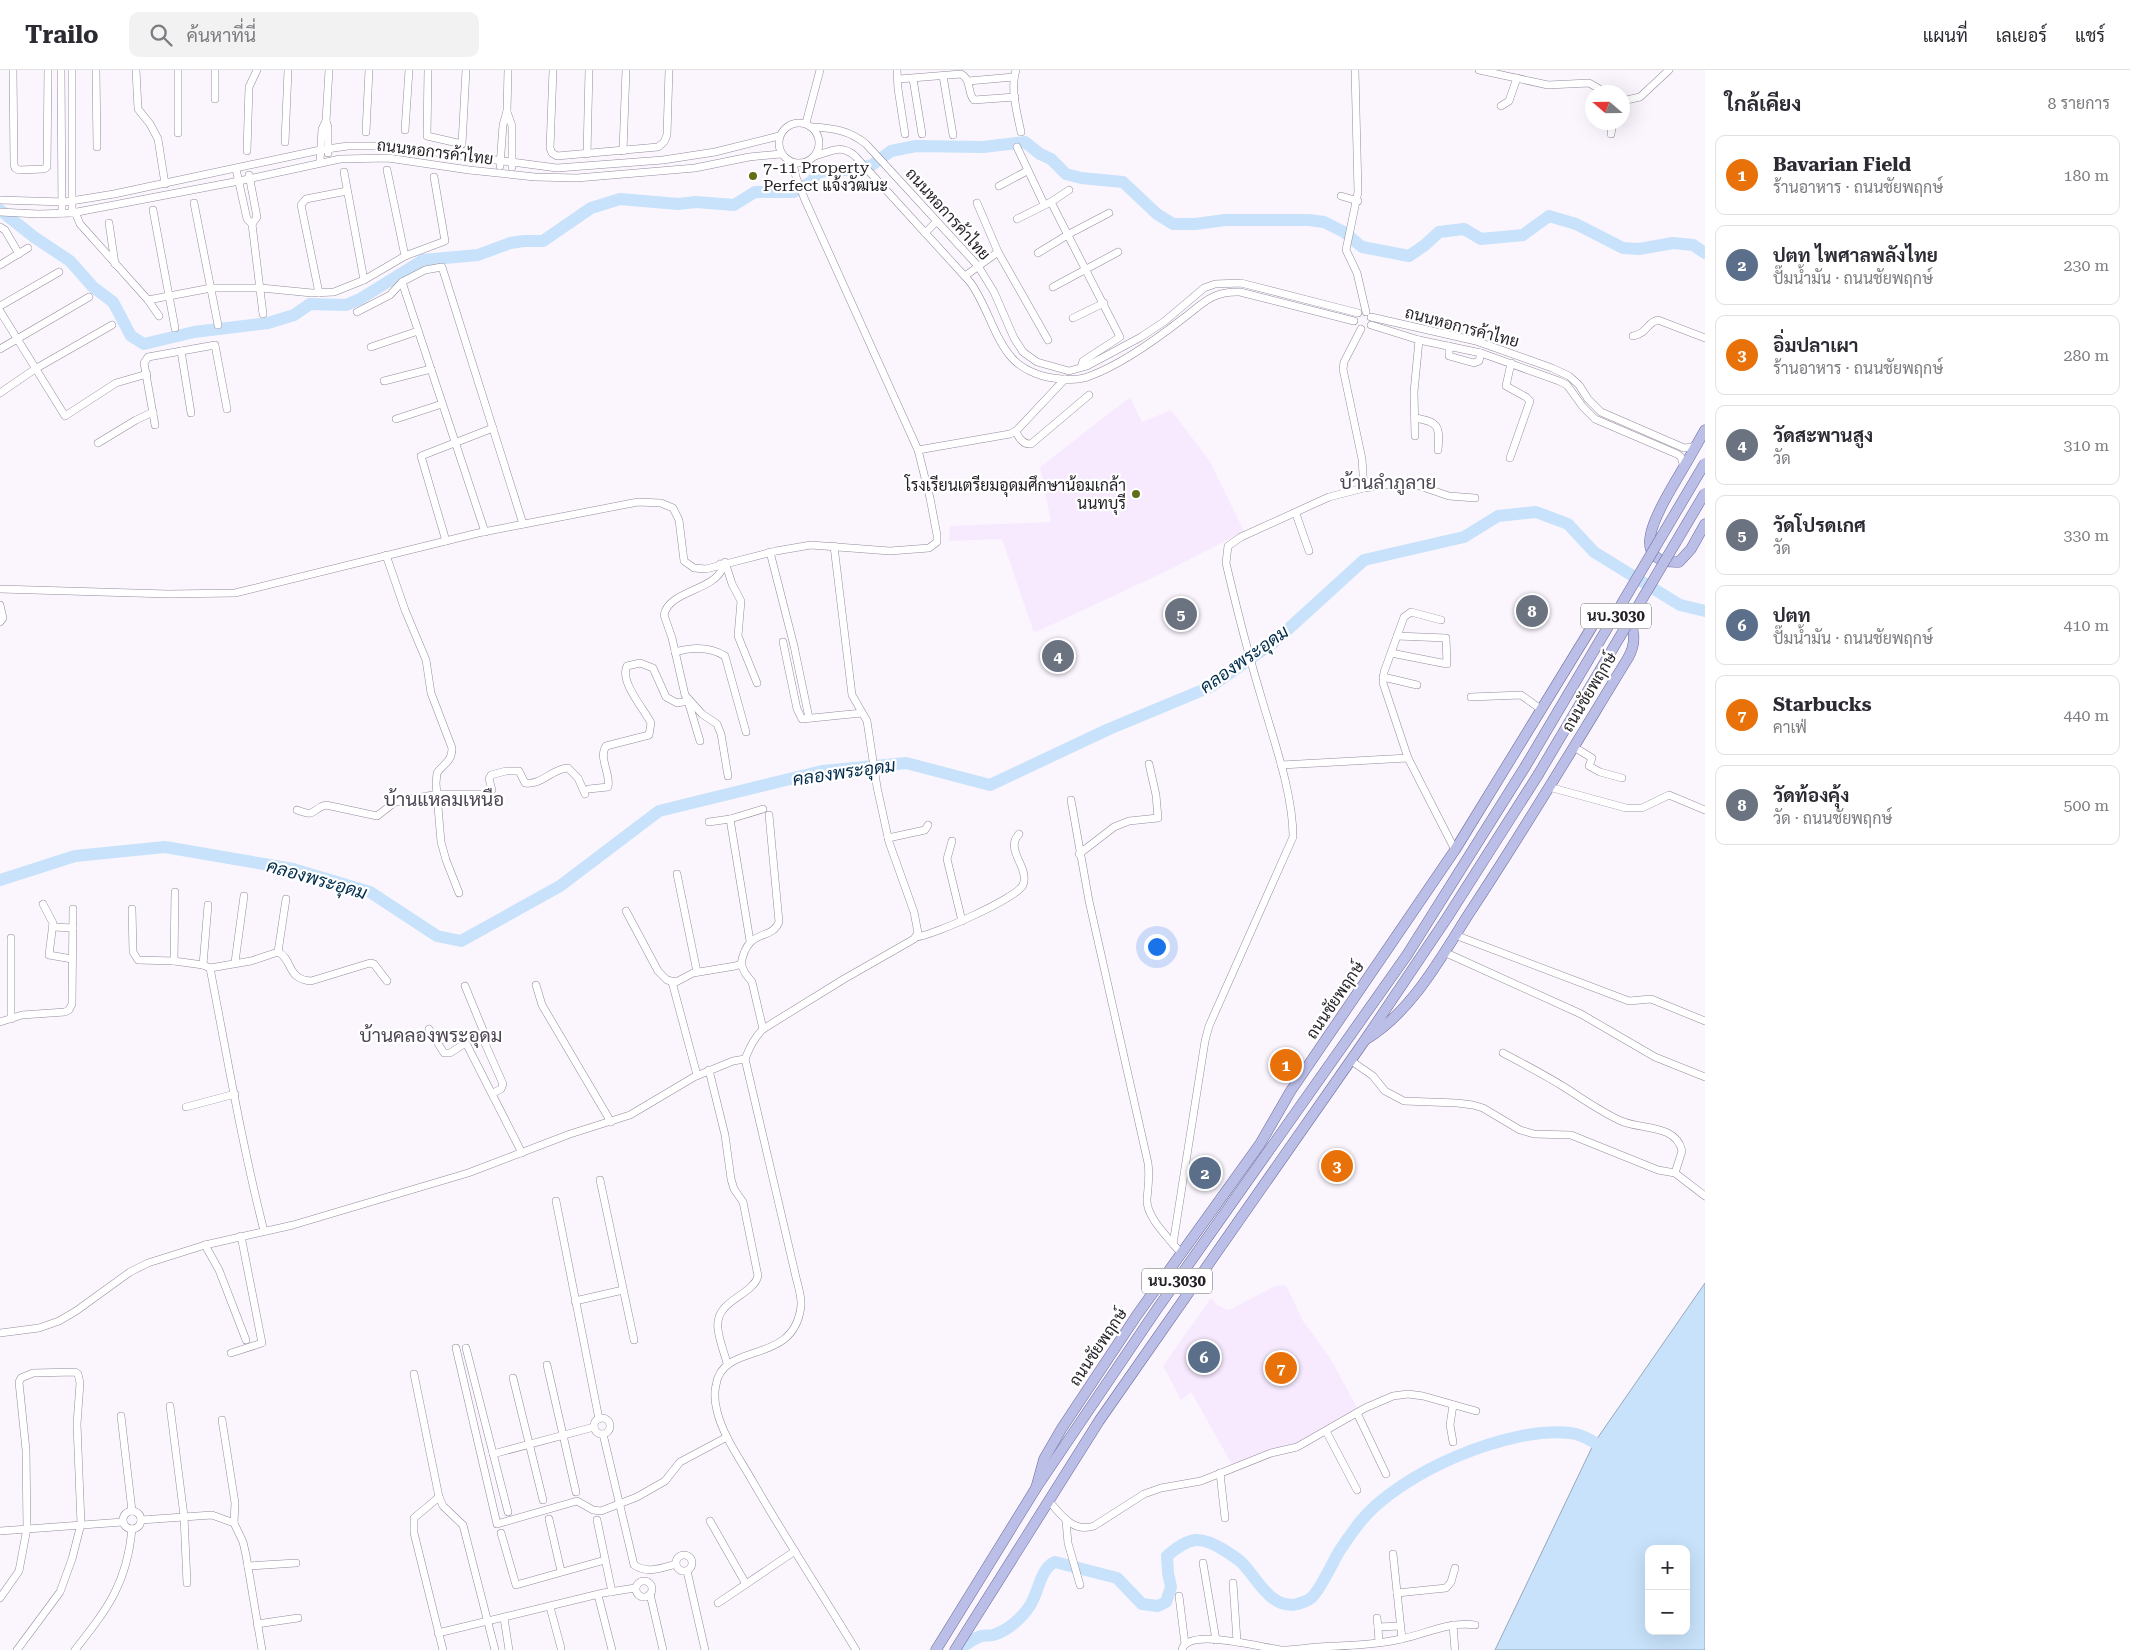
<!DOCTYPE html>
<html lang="th">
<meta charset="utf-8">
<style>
body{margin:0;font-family:"Roboto Serif",Sarabun,serif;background:#f2f2f3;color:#2b2b33}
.controls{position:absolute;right:15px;bottom:15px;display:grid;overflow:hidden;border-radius:10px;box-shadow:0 5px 20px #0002}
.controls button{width:45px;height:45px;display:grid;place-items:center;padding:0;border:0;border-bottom:1px solid #e1e1e2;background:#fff;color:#2b2b33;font:25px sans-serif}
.compass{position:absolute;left:1585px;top:15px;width:45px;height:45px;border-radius:50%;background:#fff;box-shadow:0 5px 20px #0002;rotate:290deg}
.you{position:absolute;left:1156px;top:876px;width:18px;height:18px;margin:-12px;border:4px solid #fff;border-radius:50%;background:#1a73e8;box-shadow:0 0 0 8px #1a73e833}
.badge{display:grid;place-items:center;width:32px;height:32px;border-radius:50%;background:#7c3aed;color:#fff;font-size:16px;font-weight:700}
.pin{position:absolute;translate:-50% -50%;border:2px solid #fff;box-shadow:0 1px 5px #0006}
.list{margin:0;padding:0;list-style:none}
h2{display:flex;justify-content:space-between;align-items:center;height:65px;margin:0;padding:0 20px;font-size:21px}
h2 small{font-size:16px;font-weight:400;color:#7c7c81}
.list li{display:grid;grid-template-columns:32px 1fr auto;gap:15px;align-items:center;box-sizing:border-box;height:80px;margin:0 10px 10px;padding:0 10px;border:1px solid #e1e1e2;border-radius:10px}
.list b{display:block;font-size:19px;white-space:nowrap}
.list p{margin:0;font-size:16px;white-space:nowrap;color:#7c7c81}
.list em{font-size:16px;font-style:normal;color:#7c7c81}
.icon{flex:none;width:28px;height:28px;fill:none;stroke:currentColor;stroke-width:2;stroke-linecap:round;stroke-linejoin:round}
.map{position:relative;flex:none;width:1705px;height:1580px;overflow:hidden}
header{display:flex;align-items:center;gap:30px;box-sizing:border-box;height:70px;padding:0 25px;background:#fff;border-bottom:1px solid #e1e1e2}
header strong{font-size:24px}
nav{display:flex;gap:28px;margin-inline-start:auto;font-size:18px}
.search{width:350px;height:45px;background:#f2f2f3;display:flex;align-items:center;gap:12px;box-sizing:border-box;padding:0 18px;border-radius:10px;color:#7c7c81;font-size:19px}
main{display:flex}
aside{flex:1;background:#fff}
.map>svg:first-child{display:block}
.built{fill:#f7eaff}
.water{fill:#c7e2fa;stroke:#96a8ba;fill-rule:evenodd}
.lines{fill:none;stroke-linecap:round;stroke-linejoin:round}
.river{stroke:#c7e2fa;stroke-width:12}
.minor-casing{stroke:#958b9c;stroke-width:8}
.primary-casing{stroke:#686a99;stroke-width:11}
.minor{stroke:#fff;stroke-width:7}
.primary{stroke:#bbbee7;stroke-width:10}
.primary-bridge-casing{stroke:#686a99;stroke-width:11;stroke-linecap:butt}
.primary-bridge{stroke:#bbbee7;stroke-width:10}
.poi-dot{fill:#616e18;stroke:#fff;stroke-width:2}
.labels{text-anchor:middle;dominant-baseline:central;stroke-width:4.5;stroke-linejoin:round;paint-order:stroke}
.shield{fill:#fff;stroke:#656266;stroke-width:1}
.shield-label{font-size:15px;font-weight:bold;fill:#231f25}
.street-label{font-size:16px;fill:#231f25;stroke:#fff}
.poi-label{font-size:16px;fill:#231f25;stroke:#fff;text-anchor:start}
.water-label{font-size:18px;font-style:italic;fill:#012e4e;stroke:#fff}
.quarter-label{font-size:19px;fill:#4e4554;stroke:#fff}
</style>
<header>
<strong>Trailo</strong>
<div class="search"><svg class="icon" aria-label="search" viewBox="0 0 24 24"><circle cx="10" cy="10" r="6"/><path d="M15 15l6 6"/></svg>ค้นหาที่นี่</div>
<nav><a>แผนที่</a><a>เลเยอร์</a><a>แชร์</a></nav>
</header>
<main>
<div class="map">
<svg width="1705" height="1580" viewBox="0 0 1705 1580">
<rect width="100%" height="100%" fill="#fbf6fe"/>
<g class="built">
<path d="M1130,327L1142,352L1171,340L1209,390L1244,461L1171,499L1034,563L1002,469L949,471L950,456L1051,452L1040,397Z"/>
<path d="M1283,1215L1287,1217L1303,1251L1330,1288L1359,1341L1297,1377L1234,1398L1191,1322L1181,1330L1163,1296L1211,1228L1217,1235L1229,1240L1275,1216Z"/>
</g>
<path class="water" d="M1705,1213V1580H1495L1594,1373ZM1649,1479H1686V1561H1649Z"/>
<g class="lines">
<g class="river">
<path d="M0,140L34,167L70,191L93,217L113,232L131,266L144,274L194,262L268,253L294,245L310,234L346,235L360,229L423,190L478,185L510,173L524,171H543L591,138L620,129L678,134L696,132L734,135L755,122H794L812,111L817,103L831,100H855L872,95L891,81L916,76L983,77L1025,72L1040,84L1051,89L1066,104L1081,108L1123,112L1157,144L1173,154H1195L1225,150H1309L1324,152L1344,162L1362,177L1409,186L1425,175L1439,162L1464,159L1481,169L1523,165L1549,146L1576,154L1623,178L1639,179L1673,173L1693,175L1705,183"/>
<path d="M0,810L75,786L165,777L293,799L370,822L437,866L461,871L560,816L659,741L822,701L906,693L990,715L1109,659L1210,617L1274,572L1364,490L1464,467L1498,446L1536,442L1568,454L1594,482L1680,535L1705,541"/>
<path d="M965,1575C970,1572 976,1567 982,1566C986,1565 989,1566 993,1565C1007,1561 1021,1549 1029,1537C1039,1524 1039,1499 1055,1492L1117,1508L1142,1534L1158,1536L1166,1532L1171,1517L1168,1503L1167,1486C1189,1467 1199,1465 1224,1480C1230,1484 1237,1488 1242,1493C1257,1508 1271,1540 1297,1534C1300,1533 1308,1531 1311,1528C1320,1521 1333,1491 1340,1480C1346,1471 1353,1461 1360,1452C1399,1403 1508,1356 1570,1363C1583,1364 1597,1374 1608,1381"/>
</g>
<g class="minor-casing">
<g id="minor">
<path d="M13,0L14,94L15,98L19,100L44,99L47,97L48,0"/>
<path d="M61,0L62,143"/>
<path d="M72,0V143"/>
<path d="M96,0L97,77"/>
<path d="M136,0L138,39L150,54L158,69L165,114"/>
<path d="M428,0L427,66L462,74L466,0"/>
<path d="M553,0L550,78L552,83L557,86L658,77L664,72L667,65L669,0"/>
<path d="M897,0L898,19L905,64"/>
<path d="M1016,0C1010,18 1017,43 1021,62"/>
<path d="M1355,0L1358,122L1346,180L1357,203L1366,242"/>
<path d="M1479,0L1548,15L1589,13L1605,22"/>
<path d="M943,6L953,65"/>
<path d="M899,9L961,4C972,10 967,23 974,30L1015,27"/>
<path d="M913,9L922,64"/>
<path d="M968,11L1014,7"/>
<path d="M215,29V0"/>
<path d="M1622,31L1640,27L1669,0"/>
<path d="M1501,36L1509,31L1517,8"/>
<path d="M507,42L512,56V97"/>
<path d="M326,51L328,57V83"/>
<circle cx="799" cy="73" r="20"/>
<path d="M806,53L820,0"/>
<path d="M812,57C832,58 849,60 866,74L978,196L994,222L1014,268L1023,282L1037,292L1069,301L1087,296L1141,267L1165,251L1204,218L1215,214L1241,213L1358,243"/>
<path d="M405,60L409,0"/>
<path d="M366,62L369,0"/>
<path d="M178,63V0"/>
<path d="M1611,64L1613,52"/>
<path d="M285,72L288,0"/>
<path d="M1017,77L1044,134"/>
<path d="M247,81L249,17L257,0"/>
<path d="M623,81L626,0"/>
<path d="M587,84L589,0"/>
<path d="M815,86C831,81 841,74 855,86L970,212C987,235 994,268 1012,288C1022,299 1038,306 1053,308C1065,310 1078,311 1090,306C1122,294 1154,271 1181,250C1203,234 1211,221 1240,222L1354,251"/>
<path d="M320,92L322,59L326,51L329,0"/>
<path d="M500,96L503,55L507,41L508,0"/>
<path d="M236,99L247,149L252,154L263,244"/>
<path d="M387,100L405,186"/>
<path d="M344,102L364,210"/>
<path d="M249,105L257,147L252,154"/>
<path d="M999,116L1027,101"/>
<path d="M1341,126L1358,131"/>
<path d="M0,130L65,132L114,124L320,80L348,76H389L557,98L663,90L715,82L779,66"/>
<path d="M1051,132L1120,267L1083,291L1081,297"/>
<path d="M194,133L218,255"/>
<path d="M977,133L998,182L1048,270"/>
<path d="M153,140L175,258"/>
<path d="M0,142L38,144L72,143L239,111L340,89L388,88L469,100L535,107L577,108L695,98L749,87L781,84"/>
<path d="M75,142L80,154L148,230L211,218H261L312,223L334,222L364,210L405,186L445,171L434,107"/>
<path d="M1017,149L1051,132L1069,120"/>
<path d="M109,153L115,194"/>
<path d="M0,157L5,160L19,184"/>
<path d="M925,163L936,152"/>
<path d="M1038,183L1069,164L1109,143"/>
<path d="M0,195L28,178"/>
<path d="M965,206L998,182"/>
<path d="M1053,217L1118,182"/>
<path d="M319,223L301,135L306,129L347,121"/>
<path d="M148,230L159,246"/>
<path d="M0,236L59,202"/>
<path d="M0,241L65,346L116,313L147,304"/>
<path d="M357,242L390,225L402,212"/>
<path d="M1371,247L1476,271L1552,298L1569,306L1579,315L1588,329L1601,342L1684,378L1692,377L1697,374"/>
<path d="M1073,248L1104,233"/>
<path d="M1371,255L1419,270L1481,283L1559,311L1567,315L1583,337L1595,349L1677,384L1681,387L1684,397"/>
<path d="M1361,259L1344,292L1343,299L1362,389L1364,418"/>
<path d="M1633,266C1648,263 1647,252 1658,250L1705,268"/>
<path d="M1449,276V286L1474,293L1479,291L1481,283"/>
<path d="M371,277L418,261"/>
<path d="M0,279L89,227"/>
<path d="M181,281L191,343"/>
<path d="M384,311L431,299"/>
<path d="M0,323L35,299L112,255"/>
<path d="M1415,348C1439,352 1440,356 1438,380"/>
<path d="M396,349L442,334"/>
<path d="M155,355L144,293L148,287L215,275L227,339"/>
<path d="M1016,361C1018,368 1024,375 1031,374L1089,325"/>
<path d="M1415,366L1414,322L1419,270"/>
<path d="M98,373L136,350L153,342"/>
<path d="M918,380L1010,364L1016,361L1065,309"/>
<path d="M1510,388L1530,331L1526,327L1506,316L1511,293"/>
<path d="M1296,444L1309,481"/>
<path d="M485,462L402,212L425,200L442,197L523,454"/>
<path d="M446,471L421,386L493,358"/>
<path d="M834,476L852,625L867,651L877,717L889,772L914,842L918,863L914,869L844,909L763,959C754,968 750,977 745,989L795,1203C797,1213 802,1226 801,1236C794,1297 723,1270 716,1315C714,1323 715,1333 717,1341C723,1366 740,1389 753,1412C786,1469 822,1524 856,1580"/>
<path d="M770,482L794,576L809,648"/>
<path d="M386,485L405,540L426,590L431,623L452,678C452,692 444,693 437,703L436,713L441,772L446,790L459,823"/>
<path d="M725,492L732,514L741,531L738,566L757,613"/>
<path d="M720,494L723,497C715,521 669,520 664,545L672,568L685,625L702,644L717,654L721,664L728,706"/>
<path d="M0,519L168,524L235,523L478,463L638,432L661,433L673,438L679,450L684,491L694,498L706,499L776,481L811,475L890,481L929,478L937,472V465L930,428L918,380L805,130L796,107L793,93"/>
<path d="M0,535L3,548L0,552"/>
<path d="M1441,550L1411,542L1404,547L1384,602L1383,613L1408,688L1455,780"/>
<path d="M783,572L797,639L802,649L862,643"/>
<path d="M675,582C692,577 709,576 725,586L746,662"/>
<path d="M1391,583L1447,594L1446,568L1397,566"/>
<path d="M1383,607L1417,615"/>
<path d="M1471,627L1521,625L1542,640"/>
<path d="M1574,677L1592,688L1589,696L1600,702L1622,708"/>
<path d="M1281,695L1408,688"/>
<path d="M1549,717L1626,738H1642L1669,725L1705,740"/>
<path d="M589,719L608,717C611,703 598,688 606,676L649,665L651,653C644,639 619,611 627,596L640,593L653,598L666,627L677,633L688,631L700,671"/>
<path d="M1071,730L1089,831L1148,1093C1150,1106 1148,1117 1147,1129C1146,1145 1164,1163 1173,1174"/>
<path d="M297,740C318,748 310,739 326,735L377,746L395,732L438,724H487L492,720L489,709L491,705L506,701H519L525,713C541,716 553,698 568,698L578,708L585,724"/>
<path d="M730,749L763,739"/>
<path d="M709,752L730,749L750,871"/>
<path d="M888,768L925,760L928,755"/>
<path d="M952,771L947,789L962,851"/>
<path d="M1079,784L1114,757L1129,751L1158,748L1156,725L1149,694"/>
<path d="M677,804L697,902"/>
<path d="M43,834L53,853L49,885L72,889"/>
<path d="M132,839L133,882L138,890L174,891L203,895L210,898L251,891L278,882C293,889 286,909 311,911L370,893L374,894L387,911"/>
<path d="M626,841L658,901L667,910L676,912L693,903L735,896L741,894L745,903L752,912L763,959"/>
<path d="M53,857L73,858"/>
<path d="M1455,865L1629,931L1651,929L1705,951"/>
<path d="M916,867C932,866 1017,828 1023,815C1030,797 1004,780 1019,764"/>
<path d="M278,882L286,829"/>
<path d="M1444,882L1581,944L1655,987L1705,1007"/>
<path d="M174,891L175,822"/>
<path d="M235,892L244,826"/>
<path d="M741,894C748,856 771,872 779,852L769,745"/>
<path d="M203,895L208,835"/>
<path d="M210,898C227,986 242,1075 264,1161"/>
<path d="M672,912L697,1005"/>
<path d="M536,915L542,935L611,1052"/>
<path d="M465,916L483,960V969L503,1014L501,1019L493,1023"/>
<path d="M11,949V868"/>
<path d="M0,952L22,945L65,942L69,940L72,934L73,839"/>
<path d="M429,959L444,983H450L464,974L467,975L522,1083"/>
<path d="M1503,983C1524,994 1545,1005 1564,1017C1583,1029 1601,1042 1621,1051C1642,1060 1676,1054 1682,1081L1675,1103"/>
<path d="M1350,990L1373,1006L1385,1021L1404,1031L1457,1033L1473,1035L1483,1038L1520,1060L1534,1064L1571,1065L1658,1100L1675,1103L1705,1126"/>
<path d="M709,1000L725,1065L731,1109L734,1119L743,1132L758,1206C753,1226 714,1230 718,1259C719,1270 724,1282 727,1293"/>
<path d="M186,1037L235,1024"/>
<path d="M600,1110L634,1270"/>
<path d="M556,1131L599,1349"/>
<path d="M205,1175L219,1200L246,1270"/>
<path d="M1181,1183L1173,1174L1205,971L1209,956L1293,767C1293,725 1275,674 1263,633C1249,587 1237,540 1226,493L1228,476L1241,467L1329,427L1364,418L1408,412L1449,426L1475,428"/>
<path d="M575,1231L623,1220"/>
<path d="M0,1263L39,1258L59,1251L76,1241L130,1202L148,1193L205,1175L293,1155L468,1103L570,1064L630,1045L694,1007L733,991L745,989"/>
<path d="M456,1278L497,1454L577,1431L593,1440L601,1441L637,1427L665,1411L680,1392L727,1367"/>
<path d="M466,1278L508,1442"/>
<path d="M231,1283L262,1273L241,1166"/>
<path d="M547,1295L576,1422"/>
<path d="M414,1304L439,1427L443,1436L463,1455L495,1580"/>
<path d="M513,1308L543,1430"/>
<path d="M1453,1335L1450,1355L1453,1372"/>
<path d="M170,1336L184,1446L187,1513"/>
<path d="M1357,1343L1386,1404"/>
<path d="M121,1346L132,1441"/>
<circle cx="602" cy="1356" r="8"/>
<path d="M222,1350L235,1433L234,1453"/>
<path d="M1326,1361L1357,1420"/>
<path d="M603,1364L634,1495C648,1504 661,1498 676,1494"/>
<path d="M493,1384L594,1357"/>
<path d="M1220,1403L1225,1448"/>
<path d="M439,1427L414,1448V1463L443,1580"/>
<path d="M1049,1431C1061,1445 1073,1463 1094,1456L1144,1424L1161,1418L1201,1411L1271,1383L1297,1377L1365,1338L1393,1326L1408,1324L1423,1326L1476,1341"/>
<circle cx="132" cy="1450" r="9"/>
<path d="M549,1449L561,1501"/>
<path d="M141,1450L212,1445L234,1453L243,1472L246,1485L262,1580"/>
<path d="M597,1450L612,1522"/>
<path d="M710,1451L746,1514"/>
<path d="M1066,1451L1068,1473L1080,1515"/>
<path d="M0,1461L123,1452"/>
<path d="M501,1463L516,1515L605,1490"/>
<path d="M1393,1484L1402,1569"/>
<circle cx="684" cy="1493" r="8"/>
<path d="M1203,1493L1216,1570"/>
<path d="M248,1496L296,1493"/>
<path d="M687,1501L705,1580"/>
<circle cx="644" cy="1519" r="8"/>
<path d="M1233,1513L1237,1571"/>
<path d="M1397,1523L1446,1518L1451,1512L1455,1498"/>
<path d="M650,1524L663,1580"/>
<path d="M598,1525L612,1580"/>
<path d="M1179,1526L1185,1574"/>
<path d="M0,1528L19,1501L27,1458L26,1380L19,1312L21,1308L33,1303L75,1302L78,1304L80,1313L77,1354L81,1454L72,1489L60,1522L17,1580"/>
<path d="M718,1533L795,1481"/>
<path d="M550,1537L561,1578"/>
<path d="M504,1548L509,1580"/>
<path d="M1377,1548L1378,1557L1400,1556"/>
<path d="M257,1554L298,1548"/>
<path d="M1453,1555L1455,1580"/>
<path d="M1378,1557L1379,1572"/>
<path d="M438,1563L603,1523L635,1518"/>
<path d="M75,1580C107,1539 127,1514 132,1459"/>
<path d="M1182,1580C1187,1556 1266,1579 1283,1580C1294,1580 1306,1578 1317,1577C1345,1576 1374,1575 1401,1569C1426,1564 1450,1551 1475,1555"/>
</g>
</g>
<g class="primary-casing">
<g id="primary">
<path d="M1705,360C1696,376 1687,392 1678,407C1665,430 1621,495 1679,492L1691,479L1705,454"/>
<path d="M1036,1418L1044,1389L1062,1358L1137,1245L1260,1074L1290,1022L1455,780L1593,555C1618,528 1646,556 1628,588C1576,673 1525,759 1470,842C1441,887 1412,942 1365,970"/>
<path d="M936,1580L1036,1418L1157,1239L1407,885L1525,697"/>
<path d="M955,1580L1099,1351L1365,970L1447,848L1538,705"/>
</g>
</g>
<use href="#minor" class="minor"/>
<use href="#primary" class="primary"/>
<g class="primary-bridge-casing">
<g id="primary-bridge">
<path d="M1525,697L1705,393"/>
<path d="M1538,705L1705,423"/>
</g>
</g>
<use href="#primary-bridge" class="primary-bridge"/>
</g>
<g class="poi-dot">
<circle cx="753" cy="106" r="5"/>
<circle cx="1136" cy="424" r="5"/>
</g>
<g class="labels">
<g class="shield">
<rect x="1581" y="533.5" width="70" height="25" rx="4"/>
<rect x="1142" y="1198.5" width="70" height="25" rx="4"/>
</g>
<g class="shield-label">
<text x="1616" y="546">นบ.3030</text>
<text x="1177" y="1211">นบ.3030</text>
</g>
<g class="street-label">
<text transform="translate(435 82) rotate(7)">ถนนหอการค้าไทย</text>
<text transform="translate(948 144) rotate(48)">ถนนหอการค้าไทย</text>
<text transform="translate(1462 257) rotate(15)">ถนนหอการค้าไทย</text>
<text transform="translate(1589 622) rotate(-59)">ถนนชัยพฤกษ์</text>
<text transform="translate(1335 930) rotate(-56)">ถนนชัยพฤกษ์</text>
<text transform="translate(1098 1277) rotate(-56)">ถนนชัยพฤกษ์</text>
</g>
<g class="poi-label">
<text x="763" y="97">7-11 Property<tspan x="763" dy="18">Perfect แจ้งวัฒนะ</tspan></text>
<text x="1126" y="415" text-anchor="end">โรงเรียนเตรียมอุดมศึกษาน้อมเกล้า<tspan x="1126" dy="18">นนทบุรี</tspan></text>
</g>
<g class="water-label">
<text transform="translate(1244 589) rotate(-35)">คลองพระอุดม</text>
<text transform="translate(844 702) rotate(-8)">คลองพระอุดม</text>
<text transform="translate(317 809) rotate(16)">คลองพระอุดม</text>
</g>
<g class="quarter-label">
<text x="1388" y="412">บ้านลำภูลาย</text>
<text x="444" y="729">บ้านแหลมเหนือ</text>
<text x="431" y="965">บ้านคลองพระอุดม</text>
</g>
</g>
</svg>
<div class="controls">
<button>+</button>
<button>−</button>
</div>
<svg class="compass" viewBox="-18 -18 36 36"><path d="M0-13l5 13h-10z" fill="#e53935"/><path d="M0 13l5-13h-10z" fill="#7c7c81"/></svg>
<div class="you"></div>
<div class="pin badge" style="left:1286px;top:995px;background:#e8710a">1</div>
<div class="pin badge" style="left:1205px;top:1103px;background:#5c6f8a">2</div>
<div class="pin badge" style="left:1337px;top:1096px;background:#e8710a">3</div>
<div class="pin badge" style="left:1058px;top:586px;background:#6b7280">4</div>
<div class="pin badge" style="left:1181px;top:544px;background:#6b7280">5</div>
<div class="pin badge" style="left:1204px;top:1287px;background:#5c6f8a">6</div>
<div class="pin badge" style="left:1281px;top:1298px;background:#e8710a">7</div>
<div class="pin badge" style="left:1532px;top:541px;background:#6b7280">8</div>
</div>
<aside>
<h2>ใกล้เคียง<small>8 รายการ</small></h2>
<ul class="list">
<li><span class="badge" style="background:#e8710a">1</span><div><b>Bavarian Field</b><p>ร้านอาหาร · ถนนชัยพฤกษ์</p></div><em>180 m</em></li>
<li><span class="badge" style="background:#5c6f8a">2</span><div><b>ปตท ไพศาลพลังไทย</b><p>ปั๊มน้ำมัน · ถนนชัยพฤกษ์</p></div><em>230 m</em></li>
<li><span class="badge" style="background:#e8710a">3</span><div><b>อิ่มปลาเผา</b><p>ร้านอาหาร · ถนนชัยพฤกษ์</p></div><em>280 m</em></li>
<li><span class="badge" style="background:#6b7280">4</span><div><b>วัดสะพานสูง</b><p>วัด</p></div><em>310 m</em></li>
<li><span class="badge" style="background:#6b7280">5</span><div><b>วัดโปรดเกศ</b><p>วัด</p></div><em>330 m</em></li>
<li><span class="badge" style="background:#5c6f8a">6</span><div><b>ปตท</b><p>ปั๊มน้ำมัน · ถนนชัยพฤกษ์</p></div><em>410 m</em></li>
<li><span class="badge" style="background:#e8710a">7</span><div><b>Starbucks</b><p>คาเฟ่</p></div><em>440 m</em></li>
<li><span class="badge" style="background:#6b7280">8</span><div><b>วัดท้องคุ้ง</b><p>วัด · ถนนชัยพฤกษ์</p></div><em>500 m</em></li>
</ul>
</aside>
</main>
